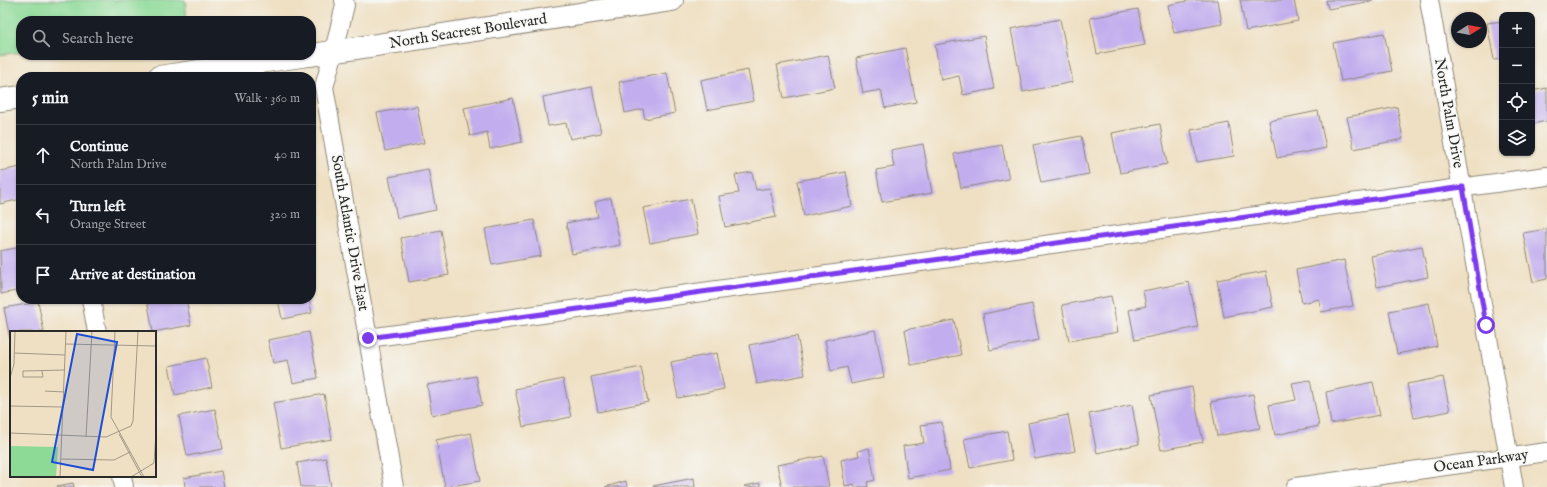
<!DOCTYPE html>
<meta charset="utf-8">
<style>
body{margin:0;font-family:"IM FELL English",serif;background:#242831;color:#f1f3f6}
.controls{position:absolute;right:12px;top:12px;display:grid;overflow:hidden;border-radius:8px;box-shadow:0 1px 3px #0004}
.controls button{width:36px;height:36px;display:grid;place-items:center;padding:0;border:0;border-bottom:1px solid #363941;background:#171b24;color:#f1f3f6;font:20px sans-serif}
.compass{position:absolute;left:1451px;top:12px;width:36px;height:36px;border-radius:50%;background:#171b24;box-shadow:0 1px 3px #0004;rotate:79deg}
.stop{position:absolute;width:12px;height:12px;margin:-9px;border:3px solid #7c3aed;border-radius:50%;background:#fff}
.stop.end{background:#7c3aed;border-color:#fff;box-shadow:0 1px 4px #0008}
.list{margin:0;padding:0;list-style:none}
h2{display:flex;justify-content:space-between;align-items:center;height:52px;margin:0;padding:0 16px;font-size:17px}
h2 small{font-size:13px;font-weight:400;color:#9ea1a6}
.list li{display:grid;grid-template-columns:26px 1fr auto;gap:12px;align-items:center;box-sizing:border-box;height:60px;padding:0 16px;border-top:1px solid #363941}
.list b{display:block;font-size:15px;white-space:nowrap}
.list p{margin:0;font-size:13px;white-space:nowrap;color:#9ea1a6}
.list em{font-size:13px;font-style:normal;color:#9ea1a6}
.icon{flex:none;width:22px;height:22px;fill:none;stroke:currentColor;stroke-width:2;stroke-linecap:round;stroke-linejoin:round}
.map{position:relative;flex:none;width:1547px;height:487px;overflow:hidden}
.search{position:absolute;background:#171b24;box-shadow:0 1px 3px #0004;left:16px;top:16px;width:300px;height:44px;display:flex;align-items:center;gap:10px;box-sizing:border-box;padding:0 14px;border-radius:16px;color:#9ea1a6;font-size:15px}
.panel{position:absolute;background:#171b24;box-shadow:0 1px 3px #0004;left:16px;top:72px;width:300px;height:232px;border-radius:16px}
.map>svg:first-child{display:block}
.green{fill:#8dda97;stroke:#5c8261}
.building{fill:#c2aeee}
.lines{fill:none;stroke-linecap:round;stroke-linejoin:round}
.street-casing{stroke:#8d8677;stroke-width:20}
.secondary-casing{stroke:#8d8677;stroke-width:24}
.street{stroke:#fff;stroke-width:18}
.secondary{stroke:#fff;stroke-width:22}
.route{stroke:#7c3aed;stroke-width:5}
.labels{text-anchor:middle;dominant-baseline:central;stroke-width:3;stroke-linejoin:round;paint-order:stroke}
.street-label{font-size:15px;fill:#2b2b2b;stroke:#f6f6f2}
.inset-road{fill:none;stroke:#a19886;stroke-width:1}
.view{fill:#1d4ed8;fill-opacity:0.15;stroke:#1d4ed8;stroke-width:2}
.inset-edge{fill:none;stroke:#2b2b2b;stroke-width:2}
</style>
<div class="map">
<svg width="1547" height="487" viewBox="0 0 1547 487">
<rect width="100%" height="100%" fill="#f6f6f2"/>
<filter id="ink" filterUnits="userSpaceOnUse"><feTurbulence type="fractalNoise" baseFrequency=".025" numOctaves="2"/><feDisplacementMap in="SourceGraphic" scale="8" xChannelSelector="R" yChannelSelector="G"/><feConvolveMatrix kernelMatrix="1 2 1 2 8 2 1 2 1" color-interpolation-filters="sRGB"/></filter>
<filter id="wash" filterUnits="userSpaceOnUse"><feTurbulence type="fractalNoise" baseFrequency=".012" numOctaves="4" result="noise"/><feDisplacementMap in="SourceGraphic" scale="16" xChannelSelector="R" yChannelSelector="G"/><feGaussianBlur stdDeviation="0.9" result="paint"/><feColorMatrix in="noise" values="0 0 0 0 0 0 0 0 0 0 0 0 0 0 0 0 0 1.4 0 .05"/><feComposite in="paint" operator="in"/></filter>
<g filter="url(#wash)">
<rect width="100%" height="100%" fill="#efe0c3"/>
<path class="green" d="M0,0H185L187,21H21V52L0,55Z"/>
<g id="blocks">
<g class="building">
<path d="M1192,0H1218L1222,24L1174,33L1168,5Z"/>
<path d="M1240,0H1294L1298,21L1246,31Z"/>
<path d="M1326,0H1372V1L1328,9Z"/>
<path d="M1138,9L1145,45L1097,54L1090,18Z"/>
<path d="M1060,19L1073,82L1023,92L1011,29Z"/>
<path d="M1502,21V59L1494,60L1487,23Z"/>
<path d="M1384,33L1392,71L1341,81L1333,43Z"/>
<path d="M984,36L994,89L963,95L959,76L941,80L935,45Z"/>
<path d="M905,48L916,102L885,108L881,90L863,93L856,58Z"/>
<path d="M828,55L835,88L784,98L777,65Z"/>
<path d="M748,70L754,101L707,110L701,80Z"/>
<path d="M667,73L675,113L645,119L643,109L625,113L619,82Z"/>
<path d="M592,87L601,133L570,139L566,123L548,126L543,97Z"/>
<path d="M1547,88V121L1532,124V91Z"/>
<path d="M513,98L522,142L490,149L487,132L470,136L464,108Z"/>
<path d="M417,106L424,143L385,151L377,113Z"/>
<path d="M1397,107L1403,139L1354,149L1347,117Z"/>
<path d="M1318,111L1326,148L1277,158L1269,121Z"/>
<path d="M1229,123L1234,156L1197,162L1191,130Z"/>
<path d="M1160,124L1167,164L1120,173L1112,133Z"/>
<path d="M1081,136L1089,174L1041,183L1033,145Z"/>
<path d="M923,144L932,193L882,202L876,170L894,167L891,150Z"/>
<path d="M1002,145L1009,179L961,188L954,154Z"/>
<path d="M21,167V199L0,204V171Z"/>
<path d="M428,169L436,210L397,218L389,177Z"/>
<path d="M752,172L756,190L770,188L776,217L725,227L719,196L739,193L735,175Z"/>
<path d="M846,172L852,206L804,216L797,181Z"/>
<path d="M611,198L620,245L572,254L566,223L598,217L595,202Z"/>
<path d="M691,199L698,234L650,243L643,208Z"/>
<path d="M534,220L541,256L492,265L485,229Z"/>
<path d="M1547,229V279L1533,282L1523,233Z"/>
<path d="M441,230L449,275L409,282L401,238Z"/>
<path d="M1422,246L1428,277L1377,287L1371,256Z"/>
<path d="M21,247V290L1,294L0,251Z"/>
<path d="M1344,260L1353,306L1321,312L1319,299L1302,303L1296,270Z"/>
<path d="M1266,271L1273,307L1224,317L1217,280Z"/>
<path d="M1189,282L1198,327L1135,340L1129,310L1146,306L1143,291Z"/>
<path d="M1111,296L1118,332L1069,341L1062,305Z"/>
<path d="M147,299H186L191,325L153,332Z"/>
<path d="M278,299H309L312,313L282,319Z"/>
<path d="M38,302L44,332H11L10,339L4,308Z"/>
<path d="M1429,303L1437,346L1397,354L1389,311Z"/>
<path d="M1032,304L1039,340L990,350L983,314Z"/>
<path d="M954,320L961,355L911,365L905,330Z"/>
<path d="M875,330L884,377L851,384L847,367L831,371L825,340Z"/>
<path d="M309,332L318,378L293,383L288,360L273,363L268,340Z"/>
<path d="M797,336L805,375L757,384L749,345Z"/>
<path d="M717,353L724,389L678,398L671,362Z"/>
<path d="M206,358L212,387L175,395L169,366Z"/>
<path d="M641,367L648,402L598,412L591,377Z"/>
<path d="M476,376L482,405L432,415L427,385Z"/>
<path d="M1443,377L1450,411L1414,418L1407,384Z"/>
<path d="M563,379L571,417L523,427L515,389Z"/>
<path d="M1310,380L1319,426L1275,435L1269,405L1296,400L1292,383Z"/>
<path d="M1373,382L1380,415L1331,424L1326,392Z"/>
<path d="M1192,387L1203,442L1161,450L1151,395Z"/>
<path d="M324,394L332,439L281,448L273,403Z"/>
<path d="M1253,394L1260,428L1217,436L1211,402Z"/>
<path d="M1132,405L1139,444L1097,453L1089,414Z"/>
<path d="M215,409L223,449L187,456L179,416Z"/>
<path d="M1068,415L1075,451L1035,459L1028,423Z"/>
<path d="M942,422L950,470L908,478L903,446L924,443L921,425Z"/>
<path d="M1007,431L1012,460L970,468L964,439Z"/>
<path d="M471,433L480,481L445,487L436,440Z"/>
<path d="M869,448L875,480L867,482L868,487H855L854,484L845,486L841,460L859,456L858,451Z"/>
<path d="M823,456L829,487H782L777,465Z"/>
<path d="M326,458L331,487H301L297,463Z"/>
<path d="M221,471L224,487H185L184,478Z"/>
<path d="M694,478L695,487H653V486Z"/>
<path d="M626,481L627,487H605Z"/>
<path d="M73,483L74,487H57V486Z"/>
<path d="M760,483V487H745L744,486Z"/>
</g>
</g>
</g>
<g filter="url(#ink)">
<use href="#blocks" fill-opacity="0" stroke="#8d8677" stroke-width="1"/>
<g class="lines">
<g class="street-casing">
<g id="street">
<path d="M344,0L345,5L334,51L324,87L394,487"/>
<path d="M1429,0L1514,487"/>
<path d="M91,299L97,332"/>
<path d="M368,338L1547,176"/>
<path d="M122,476L124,487"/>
<path d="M1296,487L1547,452"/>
</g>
</g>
<g class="secondary-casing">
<g id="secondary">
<path d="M311,55L672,0"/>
<path d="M159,77L308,55"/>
<path d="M0,100L21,97"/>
</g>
</g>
<use href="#street" class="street"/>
<use href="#secondary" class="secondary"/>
</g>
</g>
<g class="lines" filter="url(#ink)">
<path class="route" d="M368,338L1463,187L1486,325"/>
</g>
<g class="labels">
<g class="street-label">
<text transform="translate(468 31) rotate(-9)">North Seacrest Boulevard</text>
<text transform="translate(1449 113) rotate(80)">North Palm Drive</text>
<text transform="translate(350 233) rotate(80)">South Atlantic Drive East</text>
<text transform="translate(1481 461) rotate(-8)">Ocean Parkway</text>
</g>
</g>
<g transform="translate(10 331)">
<rect width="146" height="146" fill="#efe0c3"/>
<path d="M0,115L48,116L46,146H0Z" fill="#8dda97"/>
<path class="inset-road" d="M105,0L101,86L134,146M56,13L146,15M4,22L55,24M32,40L33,46H13V40L55,39M0,47L4,33L5,0M35,60L54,61M0,75L53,76M0,102L96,106L121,95L123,90L128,0M109,103L132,146M76,106L82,0M51,128L104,129L120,121M50,146L56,0M121,146L144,132L146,101"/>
<path class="view" d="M67,3L107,11L83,139L42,131Z"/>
<rect width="146" height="146" class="inset-edge"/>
</g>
</svg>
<div class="controls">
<button>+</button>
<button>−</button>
<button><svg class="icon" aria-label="locate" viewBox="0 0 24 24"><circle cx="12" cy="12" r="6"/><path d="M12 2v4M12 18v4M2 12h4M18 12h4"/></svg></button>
<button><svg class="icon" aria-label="layers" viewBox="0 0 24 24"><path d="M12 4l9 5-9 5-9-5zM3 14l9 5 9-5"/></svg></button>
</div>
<svg class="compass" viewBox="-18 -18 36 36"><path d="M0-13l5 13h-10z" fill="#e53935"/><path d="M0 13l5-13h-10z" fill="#9ea1a6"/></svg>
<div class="stop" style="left:1486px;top:325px"></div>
<div class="stop end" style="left:368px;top:338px"></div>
<div class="search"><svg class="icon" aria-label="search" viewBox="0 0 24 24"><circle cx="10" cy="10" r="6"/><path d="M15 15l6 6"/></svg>Search here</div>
<section class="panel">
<h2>5 min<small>Walk · 360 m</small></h2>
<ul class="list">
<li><svg class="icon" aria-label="ahead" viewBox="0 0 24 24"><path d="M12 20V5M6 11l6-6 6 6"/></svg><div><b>Continue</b><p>North Palm Drive</p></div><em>40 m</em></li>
<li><svg class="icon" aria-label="left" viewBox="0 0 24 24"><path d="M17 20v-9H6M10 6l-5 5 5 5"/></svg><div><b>Turn left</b><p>Orange Street</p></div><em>320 m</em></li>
<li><svg class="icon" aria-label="arrive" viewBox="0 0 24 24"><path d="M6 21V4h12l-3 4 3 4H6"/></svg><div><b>Arrive at destination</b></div></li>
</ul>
</section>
</div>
